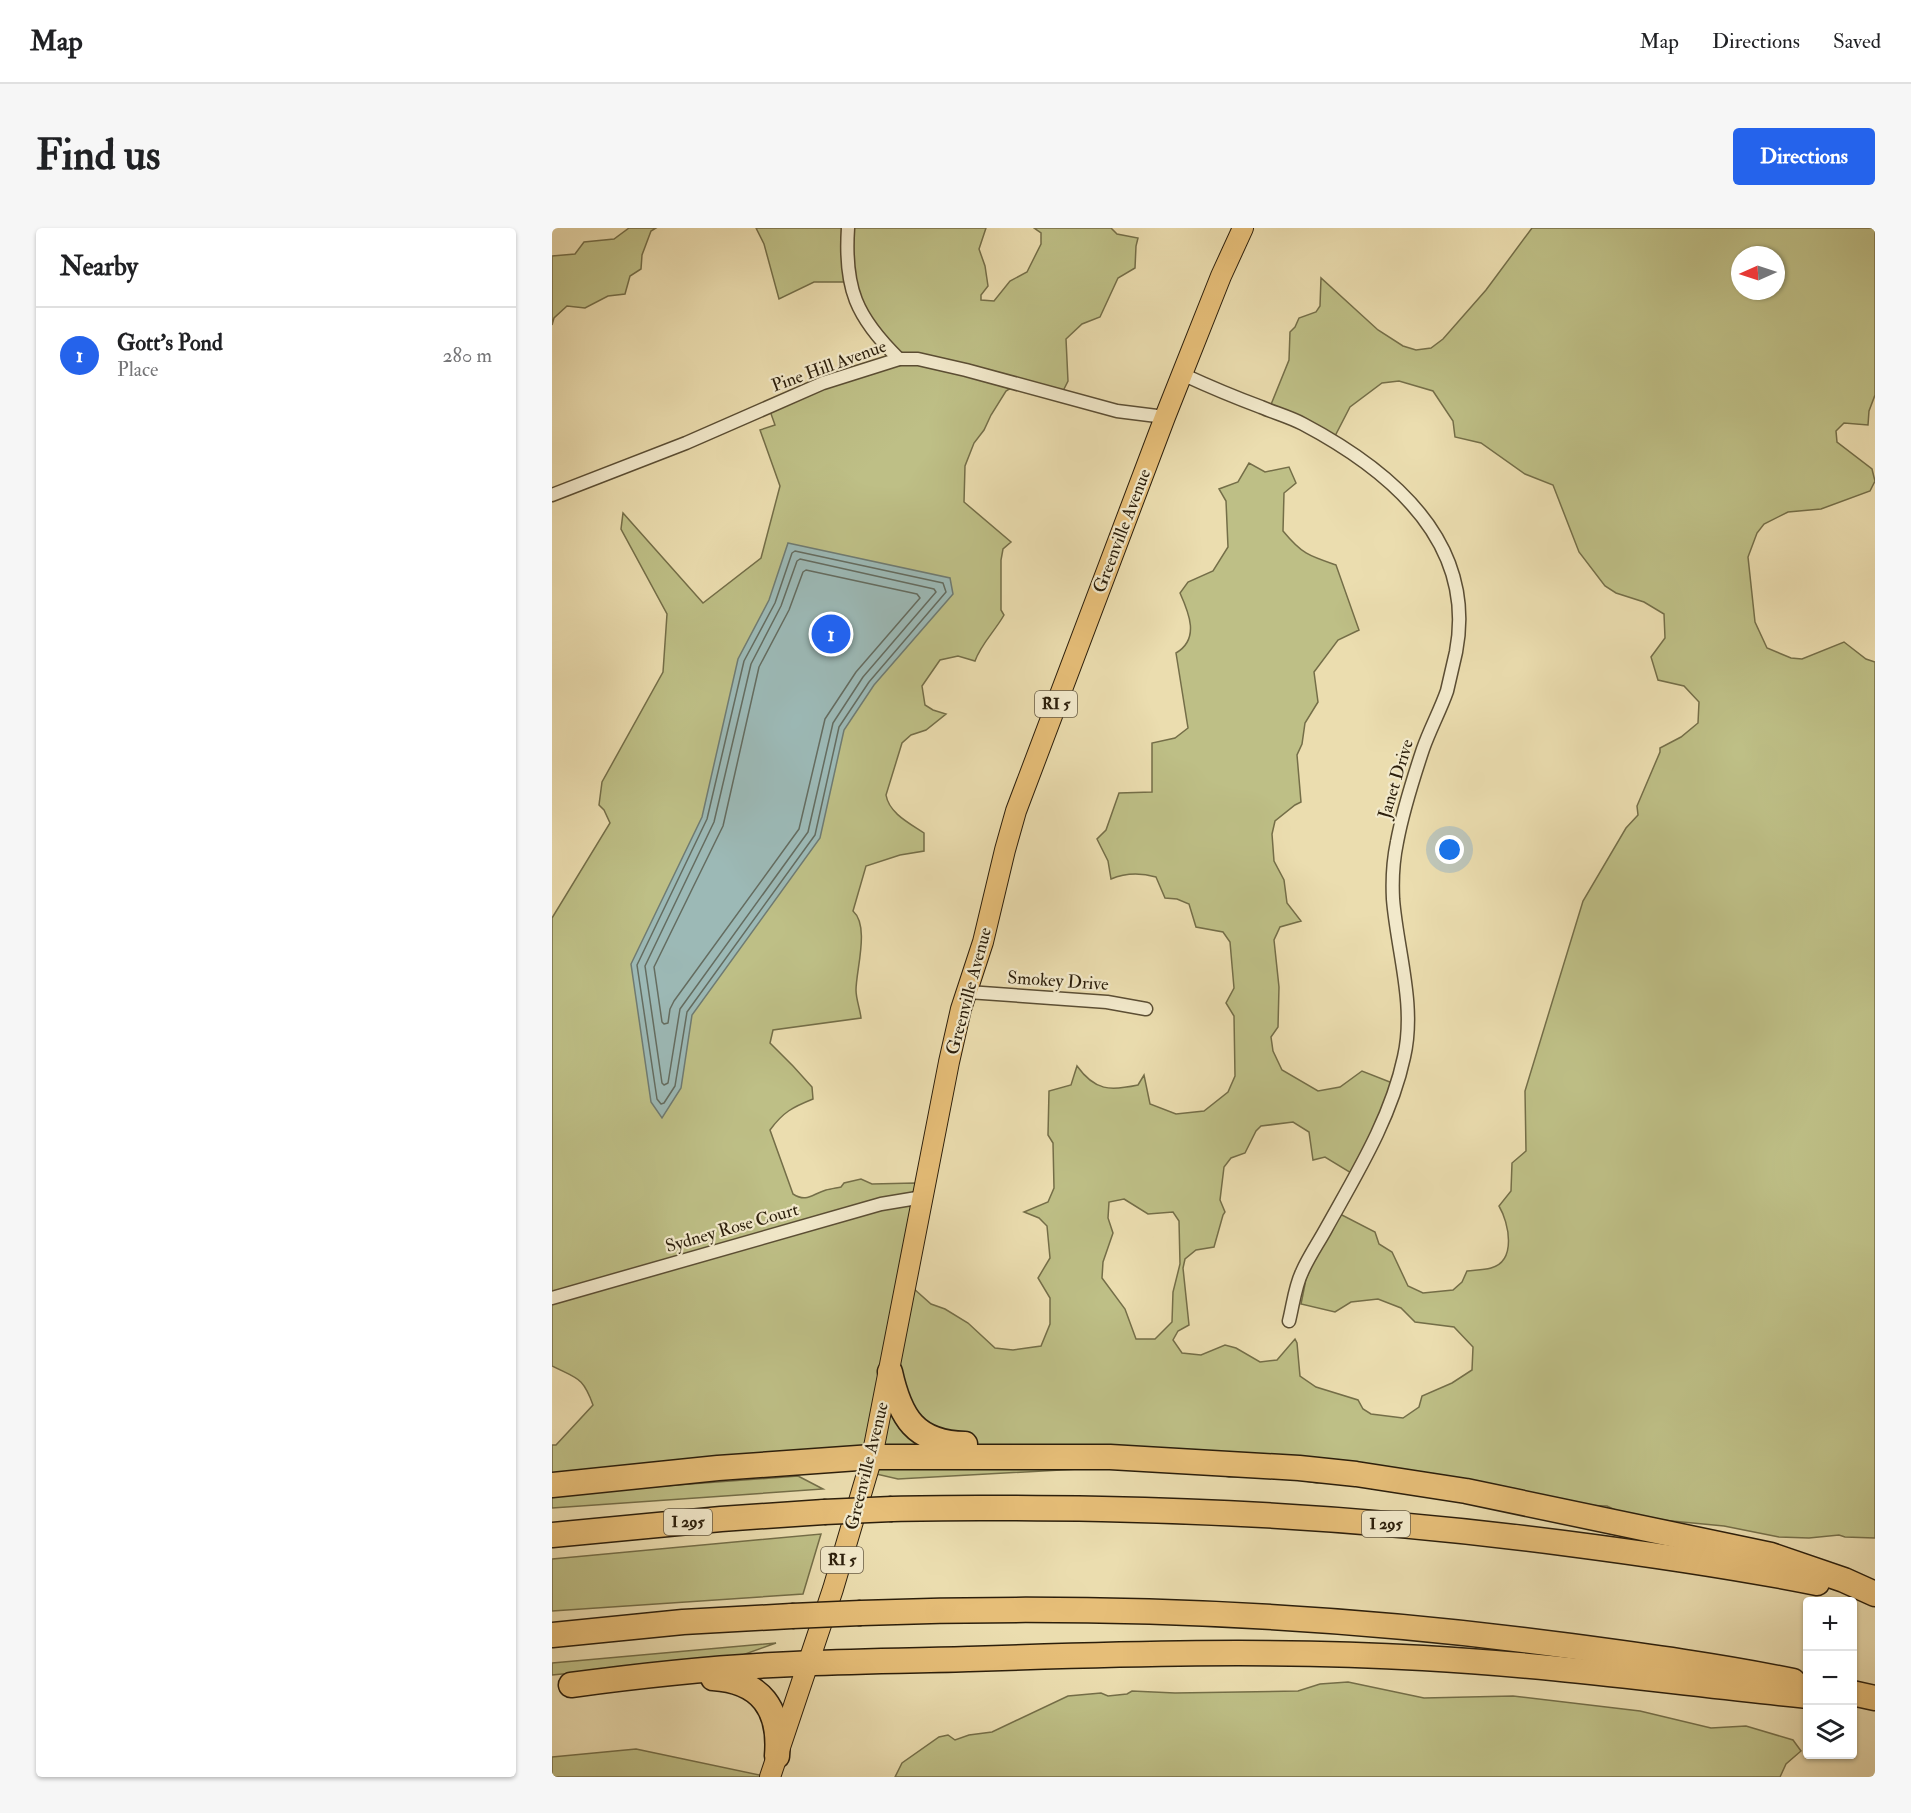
<!DOCTYPE html>
<meta charset="utf-8">
<style>
body{margin:0;font-family:"IM FELL Double Pica",serif;background:#f6f6f6;color:#202124}
.controls{position:absolute;right:18px;bottom:18px;display:grid;overflow:hidden;border-radius:6px;box-shadow:0 2px 4px #0004}
.controls button{width:54px;height:54px;display:grid;place-items:center;padding:0;border:0;border-bottom:2px solid #e0e0e0;background:#fff;color:#202124;font:30px sans-serif}
.compass{position:absolute;left:1179px;top:18px;width:54px;height:54px;border-radius:50%;background:#fff;box-shadow:0 2px 4px #0004;rotate:267deg}
.you{position:absolute;left:898px;top:622px;width:21px;height:21px;margin:-15px;border:4px solid #fff;border-radius:50%;background:#1a73e8;box-shadow:0 0 0 9px #1a73e833}
.badge{display:grid;place-items:center;width:39px;height:39px;border-radius:50%;background:#2563eb;color:#fff;font-size:20px;font-weight:700}
.pin{position:absolute;translate:-50% -50%;border:3px solid #fff;box-shadow:0 2px 6px #0006}
.list{margin:0;padding:0;list-style:none}
h2{display:flex;justify-content:space-between;align-items:center;height:78px;margin:0;padding:0 24px;font-size:26px}
h2 small{font-size:20px;font-weight:400;color:#757577}
.list li{display:grid;grid-template-columns:39px 1fr auto;gap:18px;align-items:center;box-sizing:border-box;height:96px;padding:0 24px;border-top:2px solid #e0e0e0}
.list b{display:block;font-size:22px;white-space:nowrap}
.list p{margin:0;font-size:20px;white-space:nowrap;color:#757577}
.list em{font-size:20px;font-style:normal;color:#757577}
.icon{flex:none;width:33px;height:33px;fill:none;stroke:currentColor;stroke-width:2;stroke-linecap:round;stroke-linejoin:round}
.map{position:relative;flex:none;width:1323px;height:1549px;overflow:hidden;border-radius:6px}
header{display:flex;align-items:center;gap:36px;box-sizing:border-box;height:84px;padding:0 30px;background:#fff;border-bottom:2px solid #e0e0e0}
header strong{font-size:28px}
nav{display:flex;gap:33px;margin-inline-start:auto;font-size:21px}
.intro{display:flex;align-items:center;justify-content:space-between;box-sizing:border-box;height:144px;padding:0 36px}
h1{margin:0;font-size:42px}
.button{padding:15px 27px;border-radius:6px;background:#2563eb;color:#fff;font-size:21px;font-weight:700}
main{display:flex;gap:36px;padding:0 36px}
aside{flex:1;background:#fff;border-radius:6px;box-shadow:0 2px 4px #0004}
.map>svg:first-child{display:block}
.green{fill:#bebf86;stroke:#746e48;stroke-width:1.5;fill-rule:evenodd}
.water{fill:#9cb9b6;stroke:#6f7b72;stroke-width:1.5}
.lines{fill:none;stroke-linecap:round;stroke-linejoin:round}
.shore{stroke:#646c60;stroke-width:1.5}
.street-casing{stroke:#5b4e34;stroke-width:15}
.primary-casing{stroke:#2b1e0b;stroke-width:22}
.highway-casing{stroke:#2b1e0b;stroke-width:27}
.street{stroke:#f2e9cb;stroke-width:12}
.primary{stroke:#e6be78;stroke-width:20}
.highway{stroke:#e6be78;stroke-width:24}
.highway-bridge-casing{stroke:#2b1e0b;stroke-width:27;stroke-linecap:butt}
.highway-bridge{stroke:#e6be78;stroke-width:24}
.labels{text-anchor:middle;dominant-baseline:central;stroke-width:4.5;stroke-linejoin:round;paint-order:stroke}
.shield{fill:#f2e9cb;stroke:#675b45;stroke-width:1.5}
.shield-label{font-size:16px;font-weight:bold;fill:#2b1e0b}
.street-label{font-size:18px;fill:#2b1e0b;stroke:#f2e9cb}
</style>
<header>
<strong>Map</strong>
<nav><a>Map</a><a>Directions</a><a>Saved</a></nav>
</header>
<div class="intro"><h1>Find us</h1><a class="button">Directions</a></div>
<main>
<aside>
<h2>Nearby<small></small></h2>
<ul class="list">
<li><span class="badge">1</span><div><b>Gott's Pond</b><p>Place</p></div><em>280 m</em></li>
</ul>
</aside>
<div class="map">
<svg width="1323" height="1549" viewBox="0 0 1323 1549">
<rect width="100%" height="100%" fill="#ebddaf"/>
<filter id="stains"><feTurbulence type="fractalNoise" baseFrequency=".00333" numOctaves="4"/><feColorMatrix values="0 0 0 0 .2 0 0 0 0 .09 0 0 0 0 .02 0 0 0 .5 -.17"/></filter>
<radialGradient id="worn" r=".72"><stop offset=".6" stop-color="#630" stop-opacity="0"/><stop offset="1" stop-color="#630" stop-opacity=".3"/></radialGradient>
<g class="green">
<path d="M77,0H104L99,3L90,27L89,41L78,48L73,66L56,68L33,80L15,78L2,90L0,97V28L23,26L32,14L62,11Z"/>
<path d="M204,0H434L427,21L433,38L436,58L429,67V72L442,73L458,53L475,44L489,16V5L482,0H559L565,6L586,10L584,18L583,40L566,50L548,89L530,96L514,111L516,153L509,167L462,158L454,163L439,187L432,202L422,215L413,238L412,274L459,314L451,321L449,332V382L452,387C443,403 429,416 423,433L406,428L388,432L370,458L373,477L381,482L394,486L374,502L359,507L350,515L334,567C337,585 357,595 372,605V623L348,627L314,638L301,683C318,698 304,742 304,762C304,771 308,781 309,790L221,802L218,815L241,838L260,859L261,871C241,879 231,884 218,902L241,966C255,975 260,966 274,962C278,961 284,960 289,959L292,955L309,951L320,956L363,955L382,960L361,1060L379,1076L393,1081L416,1095L443,1120L461,1122L489,1118L498,1096V1070L486,1050L498,1030L495,998L487,990L472,984L496,974L502,960L501,915L496,907L497,863L519,857L525,838C543,863 558,863 586,857L592,847L598,876L624,886L652,883L676,864L683,848L682,788L674,775L682,760L678,714L671,704L644,699L637,676L625,671L613,670L604,649C590,645 573,645 559,651L556,633L545,611L554,602L567,565L600,564V515L623,510L636,500L624,425C648,411 637,385 628,365L636,354L661,343L676,319L674,273L667,261L686,254L697,235L713,244L737,239L744,255L732,265L731,303C750,326 757,328 784,337L807,402L786,412L762,444L766,474L753,495L750,516L745,527L749,574L743,577L723,593L720,606L722,633L732,652L735,675L749,693L728,699L722,712L727,759L726,799L719,809L721,823L730,842L766,863L788,859L810,843L848,858L804,948L773,929L761,932L757,904L741,894L709,898L704,903L693,925L679,930L672,939L668,972L673,984L671,987L662,1019L644,1022L633,1031L631,1040L637,1097L626,1103L621,1112L630,1125L649,1127L673,1117L684,1120L708,1134L725,1132L743,1111L745,1115L748,1148L764,1159L806,1172L811,1181L819,1186L851,1190L867,1179L870,1168L900,1155L920,1142L921,1119L902,1099L863,1094L849,1080L826,1071L799,1074L783,1084L749,1076L754,1051L760,1037L786,987H790L823,1004L827,1016L840,1024L856,1058L871,1065L901,1062L910,1054L915,1043C923,1042 931,1042 939,1040C965,1033 957,995 947,978L959,963L960,935L974,923L973,863L1031,673L1074,600L1086,587L1085,578L1108,524V520L1129,509L1146,495L1147,474L1132,458L1106,452L1099,429L1113,410L1112,386L1092,374L1064,365L1053,358L1027,324L1001,257L973,246L929,215L903,209L901,193L881,163L847,153L830,155L798,179L783,208L718,179L737,132L738,104L743,99L747,90L764,84L768,78L769,50L826,102L851,118L864,122L879,120L891,111L934,62L980,0H1323V167L1317,183L1316,197L1292,195L1284,203L1285,214L1320,241L1323,253L1318,263L1269,281L1236,284L1212,296L1205,305L1196,329L1203,394L1215,420L1239,430L1250,431L1292,414L1314,431L1323,434V1310L1293,1309L1287,1307L1257,1310L1227,1309L1172,1298L1078,1289L1055,1278L1028,1277L788,1252L765,1255L724,1248L677,1249L657,1244L545,1240L346,1251L307,1242L0,1258V1217H4L41,1177C31,1149 26,1151 0,1138V690L58,595L52,582L47,577L50,554L111,444L115,386L69,301L71,285L151,375L209,330L228,258L208,202L223,197L218,183L340,128L326,106L299,54H262L227,71L212,16ZM1188,27H1224V63H1188ZM572,971L596,986L621,984L627,993L628,1036L621,1064L620,1094L603,1111H584L573,1081L550,1050L551,1034L561,1005L556,990L557,974Z"/>
<path d="M246,1248L271,1261L0,1280V1268L18,1265Z"/>
<path d="M269,1306L251,1366L0,1383V1331Z"/>
<path d="M224,1415L185,1429L0,1447V1435Z"/>
<path d="M796,1454L872,1470L961,1468L1088,1483L1159,1500L1194,1498L1241,1512L1249,1523L1234,1536L1228,1549H343L350,1535L387,1509L396,1507L403,1512L417,1507L440,1504L516,1468L549,1465L556,1468L575,1466L580,1463L623,1465L746,1463L768,1456Z"/>
<path d="M84,1521L217,1549H0V1529Z"/>
</g>
<path class="water" d="M236,315L398,350L401,366L322,457L292,502L268,610L140,787L129,860L110,890L99,874L79,736L150,589L186,431L217,372Z"/>
<g class="lines">
<g class="shore">
<path d="M243,323L391,355L394,364L317,454L287,499L263,607L135,784L123,858L112,875L109,876L105,871L85,737L155,591L192,433L223,375L240,325Z"/>
<path d="M248,331L382,361L384,364L311,449L281,495L256,604L128,781L116,855L112,857L110,855L93,738L162,594L199,436L229,378L245,333Z"/>
<path d="M254,342L365,366L368,370L304,444L273,491L247,601L122,773L118,781L116,795L112,796L110,794L102,739L171,598L207,439L237,382L251,344Z"/>
</g>
<g class="street-casing">
<g id="street">
<path d="M296,0C292,60 304,89 347,131"/>
<path d="M630,146C656,158 682,169 709,179C723,185 738,189 751,196C838,242 925,314 904,424C901,437 898,450 895,463C888,483 878,501 871,521C861,551 851,582 845,614C841,633 840,651 841,671C845,722 864,777 852,829C839,890 805,945 775,999C767,1014 757,1028 750,1044C743,1058 741,1077 737,1093"/>
<path d="M0,267L134,215L271,155L347,131H366L414,142L565,183L613,189"/>
<path d="M416,764L555,774L594,781"/>
<path d="M0,1070L329,976L371,969"/>
</g>
</g>
<g class="primary-casing">
<path id="primary" d="M218,1549L281,1361L320,1229L397,834L409,781L431,714L453,622L464,583L613,189L669,48L691,0"/>
</g>
<g class="highway-casing">
<g id="highway">
<path d="M338,1144C348,1189 363,1215 413,1216"/>
<path d="M0,1257L166,1240L320,1229H558L747,1240L804,1246L914,1263L1219,1327L1292,1352L1323,1366"/>
<path d="M340,1281C410,1279 480,1280 550,1281C705,1284 858,1295 1011,1315C1096,1326 1181,1338 1265,1355"/>
<path d="M0,1307L169,1291L272,1284"/>
<path d="M309,1385C547,1376 782,1386 1018,1418C1093,1428 1167,1438 1241,1453"/>
<path d="M0,1407L131,1394L240,1388"/>
<path d="M161,1450C209,1453 229,1481 225,1528"/>
<path d="M19,1457C93,1447 167,1439 242,1436C300,1433 358,1433 416,1431C568,1426 719,1421 871,1430C1000,1437 1127,1455 1256,1468"/>
<path d="M1300,1465L1323,1470"/>
</g>
</g>
<use href="#street" class="street"/>
<use href="#primary" class="primary"/>
<use href="#highway" class="highway"/>
<g class="highway-bridge-casing">
<g id="highway-bridge">
<path d="M272,1284L340,1281"/>
<path d="M240,1388L309,1385"/>
</g>
</g>
<use href="#highway-bridge" class="highway-bridge"/>
</g>
<g class="labels">
<g class="shield">
<rect x="483" y="463" width="42" height="26" rx="4.5"/>
<rect x="112" y="1281" width="48" height="26" rx="4.5"/>
<rect x="810" y="1283" width="48" height="26" rx="4.5"/>
<rect x="269" y="1319" width="42" height="26" rx="4.5"/>
</g>
<g class="shield-label">
<text x="504" y="476">RI 5</text>
<text x="136" y="1294">I 295</text>
<text x="834" y="1296">I 295</text>
<text x="290" y="1332">RI 5</text>
</g>
<g class="street-label">
<text transform="translate(277 138) rotate(-20)">Pine Hill Avenue</text>
<text transform="translate(570 303) rotate(-69)">Greenville Avenue</text>
<text transform="translate(844 551) rotate(-73)">Janet Drive</text>
<text transform="translate(506 753) rotate(4)">Smokey Drive</text>
<text transform="translate(417 763) rotate(-75)">Greenville Avenue</text>
<text transform="translate(180 1000) rotate(-16)">Sydney Rose Court</text>
<text transform="translate(315 1238) rotate(-76)">Greenville Avenue</text>
</g>
</g>
<rect width="100%" height="100%" filter="url(#stains)"/>
<rect width="100%" height="100%" fill="url(#worn)"/>
</svg>
<div class="controls">
<button>+</button>
<button>−</button>
<button><svg class="icon" aria-label="layers" viewBox="0 0 24 24"><path d="M12 4l9 5-9 5-9-5zM3 14l9 5 9-5"/></svg></button>
</div>
<svg class="compass" viewBox="-18 -18 36 36"><path d="M0-13l5 13h-10z" fill="#e53935"/><path d="M0 13l5-13h-10z" fill="#757577"/></svg>
<div class="you"></div>
<div class="pin badge" style="left:279px;top:406px">1</div>
</div>
</main>
